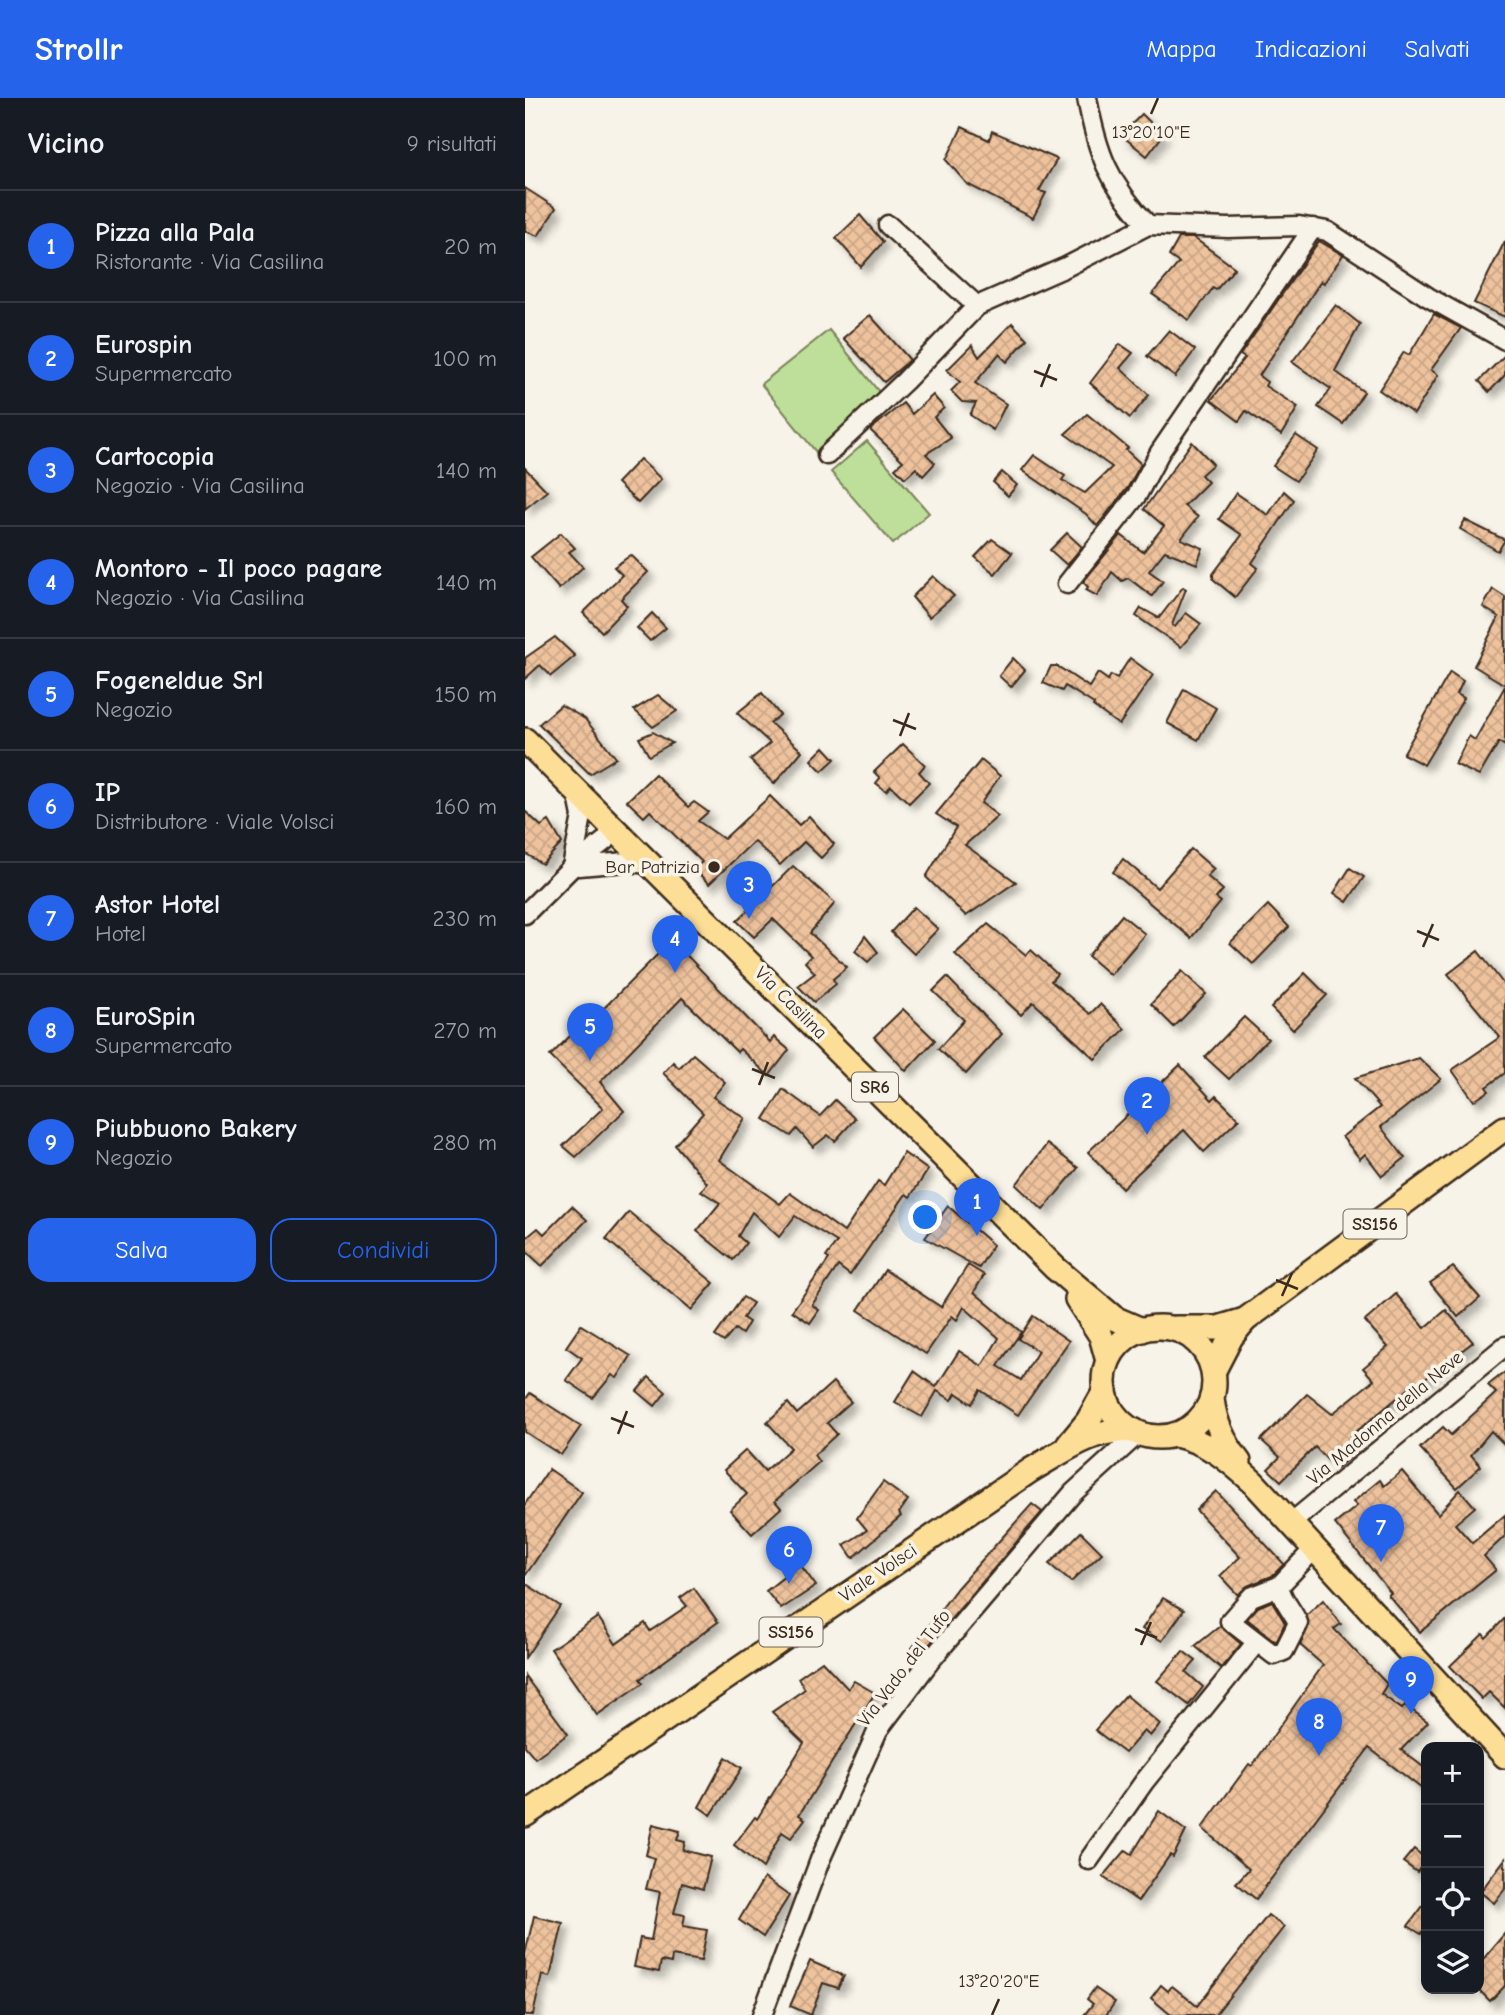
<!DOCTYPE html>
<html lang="it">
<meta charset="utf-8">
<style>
body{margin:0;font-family:"Comic Neue",sans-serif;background:#20242c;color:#f1f3f6}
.controls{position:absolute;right:21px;bottom:21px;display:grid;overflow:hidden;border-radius:14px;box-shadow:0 4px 10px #0003}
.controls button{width:63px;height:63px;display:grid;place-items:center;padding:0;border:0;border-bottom:2px solid #363941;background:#171b24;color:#f1f3f6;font:35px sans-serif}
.you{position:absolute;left:401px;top:1120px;width:24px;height:24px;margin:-18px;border:5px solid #fff;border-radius:50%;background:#1a73e8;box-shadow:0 0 0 10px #1a73e833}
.badge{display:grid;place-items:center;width:46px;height:46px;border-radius:50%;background:#2563eb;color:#fff;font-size:23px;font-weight:700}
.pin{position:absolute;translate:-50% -58px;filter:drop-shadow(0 2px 4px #0008)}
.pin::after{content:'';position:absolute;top:37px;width:24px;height:21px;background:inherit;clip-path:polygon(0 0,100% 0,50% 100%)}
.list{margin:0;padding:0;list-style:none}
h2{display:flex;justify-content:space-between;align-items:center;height:91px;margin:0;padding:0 28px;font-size:30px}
h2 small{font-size:23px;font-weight:400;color:#9ea1a6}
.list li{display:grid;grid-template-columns:46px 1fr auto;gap:21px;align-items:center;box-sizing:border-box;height:112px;padding:0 28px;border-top:2px solid #363941}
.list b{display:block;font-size:26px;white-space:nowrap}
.list p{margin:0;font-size:23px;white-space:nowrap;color:#9ea1a6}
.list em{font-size:23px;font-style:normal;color:#9ea1a6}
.actions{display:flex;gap:14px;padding:21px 28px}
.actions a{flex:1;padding:16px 0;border:2px solid #2563eb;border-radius:21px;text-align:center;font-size:24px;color:#2563eb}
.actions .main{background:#2563eb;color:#fff}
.icon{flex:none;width:38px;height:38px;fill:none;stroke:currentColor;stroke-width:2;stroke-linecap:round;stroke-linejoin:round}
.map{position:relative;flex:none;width:980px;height:1917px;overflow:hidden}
header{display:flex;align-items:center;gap:42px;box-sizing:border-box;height:98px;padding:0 35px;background:#2563eb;color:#fff}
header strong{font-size:33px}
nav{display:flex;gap:38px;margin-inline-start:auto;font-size:24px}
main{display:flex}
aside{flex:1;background:#171b24}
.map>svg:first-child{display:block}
.pitch{fill:#bedf99;stroke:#7c845c;stroke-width:2}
.building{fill:url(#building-cross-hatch);stroke:#3b2a1e;stroke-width:2;filter:url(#shadow)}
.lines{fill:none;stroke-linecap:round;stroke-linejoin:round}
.minor-casing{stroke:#3b2a1e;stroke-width:23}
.major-casing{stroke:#3b2a1e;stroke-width:28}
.minor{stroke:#f7f3e8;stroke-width:18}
.major{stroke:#fdde96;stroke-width:23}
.ticks{fill:none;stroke:#3b2a1e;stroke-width:2.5}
.poi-dot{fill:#3b2a1e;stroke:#f7f3e8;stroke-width:2.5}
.labels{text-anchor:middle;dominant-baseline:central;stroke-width:7;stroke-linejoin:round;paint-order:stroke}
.shield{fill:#f7f3e8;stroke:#73665b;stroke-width:2}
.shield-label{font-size:18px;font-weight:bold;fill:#3b2a1e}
.poi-label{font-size:19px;fill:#3b2a1e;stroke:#f7f3e8;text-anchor:end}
.street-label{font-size:19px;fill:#3b2a1e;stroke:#f7f3e8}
.ticks-label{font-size:18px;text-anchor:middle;fill:#3b2a1e;stroke:#f7f3e8;stroke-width:7;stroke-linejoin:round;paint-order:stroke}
</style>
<header>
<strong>Strollr</strong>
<nav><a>Mappa</a><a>Indicazioni</a><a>Salvati</a></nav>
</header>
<main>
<aside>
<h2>Vicino<small>9 risultati</small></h2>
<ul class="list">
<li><span class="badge">1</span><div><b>Pizza alla Pala</b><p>Ristorante · Via Casilina</p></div><em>20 m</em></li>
<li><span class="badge">2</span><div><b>Eurospin</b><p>Supermercato</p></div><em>100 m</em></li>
<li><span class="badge">3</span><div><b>Cartocopia</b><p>Negozio · Via Casilina</p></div><em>140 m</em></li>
<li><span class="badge">4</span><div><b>Montoro - Il poco pagare</b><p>Negozio · Via Casilina</p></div><em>140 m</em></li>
<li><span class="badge">5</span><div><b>Fogeneldue Srl</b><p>Negozio</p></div><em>150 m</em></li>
<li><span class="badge">6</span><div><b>IP</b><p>Distributore · Viale Volsci</p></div><em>160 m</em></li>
<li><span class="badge">7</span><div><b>Astor Hotel</b><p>Hotel</p></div><em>230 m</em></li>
<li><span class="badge">8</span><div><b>EuroSpin</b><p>Supermercato</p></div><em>270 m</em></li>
<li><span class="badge">9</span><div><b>Piubbuono Bakery</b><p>Negozio</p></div><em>280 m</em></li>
</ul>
<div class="actions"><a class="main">Salva</a><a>Condividi</a></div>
</aside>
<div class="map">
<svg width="980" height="1917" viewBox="0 0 980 1917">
<defs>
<pattern id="building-cross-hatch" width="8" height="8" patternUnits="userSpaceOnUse" patternTransform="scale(1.75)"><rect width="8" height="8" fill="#edc29d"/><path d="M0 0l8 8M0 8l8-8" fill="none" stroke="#cca787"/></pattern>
<filter id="shadow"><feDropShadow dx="6" dy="6" stdDeviation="3.5" flood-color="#0004"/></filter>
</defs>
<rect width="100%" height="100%" fill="#f7f3e8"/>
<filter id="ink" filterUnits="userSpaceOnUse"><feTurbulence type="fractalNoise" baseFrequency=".0143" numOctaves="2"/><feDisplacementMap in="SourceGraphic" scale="14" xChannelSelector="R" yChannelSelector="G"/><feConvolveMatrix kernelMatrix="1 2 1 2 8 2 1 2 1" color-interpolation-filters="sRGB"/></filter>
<g filter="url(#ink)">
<g class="pitch">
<path d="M304,232L359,300L291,354L236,286Z"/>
<path d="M342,343L404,415L368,446L306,374Z"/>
</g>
<g class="building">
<path d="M617,16L638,37L622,58L596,37Z"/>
<path d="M437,29L464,42L467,33L532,61L514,93L521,95L508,120L442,86L421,62Z"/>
<path d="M0,90L31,110L13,138L0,133Z"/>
<path d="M335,117L358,144L336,169L311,140Z"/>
<path d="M654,140H669L710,170L691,192L688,190L664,222L627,196L654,165L644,158Z"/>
<path d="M794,143L818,157L799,185L796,183L734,278L742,284L740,288L773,309L756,337L721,313L714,323L686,302L720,260L715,257Z"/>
<path d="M980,143V219L949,205Z"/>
<path d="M811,207L835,226L810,273L839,294L818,326L793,309L806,291L767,264Z"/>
<path d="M909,216L936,230L906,272L913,277L889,316L854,292L879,254L884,257Z"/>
<path d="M345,217L385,262L359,284L318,240Z"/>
<path d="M487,225L502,241L482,264L474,256L450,285L481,306L468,332L445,317L451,305L437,304L426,293L435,284L422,272L447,247L454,259Z"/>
<path d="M644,232L670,252L650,279L622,258Z"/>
<path d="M595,246L608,255L595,270L624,297L605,320L565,285Z"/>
<path d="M980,257V277L964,294L954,283Z"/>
<path d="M408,297L419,310L409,319L426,340L401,356L410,365L398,378L391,370L380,380L370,370L378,363L345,332L378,305L387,316Z"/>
<path d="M562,316L603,350L601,352L616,366L603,389L572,428L561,416L497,372L509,357L540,378L537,382L560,395L587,369L540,336Z"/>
<path d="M771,337L793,352L771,383L748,368Z"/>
<path d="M667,344L688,366L676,377L683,384L659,408L673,419L656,441L678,450L672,466L640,453L624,473L638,483L627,498L603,480L597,483L587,474L572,498L561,492L563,489L558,484L596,437L618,454L639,428L619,411Z"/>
<path d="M115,361L136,381L113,405L92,385Z"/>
<path d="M0,370L22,393L0,411Z"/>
<path d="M477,374L492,387L483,398L468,384Z"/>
<path d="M759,393L769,402L727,465L733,470L710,499L688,481V476L717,437L694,421L711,395L743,417Z"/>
<path d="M940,422L980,442L973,453L935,431Z"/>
<path d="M36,435L50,450L44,454L58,469L34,491L6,459Z"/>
<path d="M542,435L557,449L542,467L525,452Z"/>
<path d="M467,441L487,455L470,476L450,459Z"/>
<path d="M106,457L123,474L96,501L102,508L77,534L58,515L97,477L89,469Z"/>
<path d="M408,478L429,498L404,519L387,499Z"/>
<path d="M658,489L661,491L647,527L650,529L661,515L676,526L656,549L611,518L616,510L634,520Z"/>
<path d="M968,491L980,499V587L949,568L974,519L958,509Z"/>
<path d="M127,515L141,530L125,543L112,530Z"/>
<path d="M30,539L50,558L26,578L15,567L0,581V560Z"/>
<path d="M488,560L500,572L486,589L474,578Z"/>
<path d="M605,560L628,577L594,627L568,608L569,606L540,588L537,593L518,585L526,568H532L564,589L573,575L583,582L586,577L592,580Z"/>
<path d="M925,574L938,583L932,596L939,600L899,667L878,656Z"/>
<path d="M980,588V648L974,644L954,678L930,666L944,638L950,642Z"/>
<path d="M659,591L691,610L673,642L642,625Z"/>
<path d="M237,595L255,617L245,625L277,653L249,686L225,662L245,645L212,615Z"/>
<path d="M133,597L152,613L128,629L109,612Z"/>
<path d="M36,607L60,621L91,660L65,676L14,626Z"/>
<path d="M128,634L147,645L124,658L114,640Z"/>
<path d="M378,646L400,667L394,674L404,685L384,705L366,688L361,693L351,685L355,680L349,674Z"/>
<path d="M299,649L310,661L297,673L286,662Z"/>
<path d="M456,662L475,678L456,705L473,718L440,747L491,784L441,818L401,779L431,729L411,716Z"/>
<path d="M130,676L163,709L169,704L183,714L173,723L199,741L245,698L274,727L284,718L309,746L296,760L279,744L255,767L229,743L184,786L169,771L177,764L125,713L119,719L102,703Z"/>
<path d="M0,713L16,728L24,723L37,745L17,766L0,755Z"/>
<path d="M666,751L689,771L682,778L698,792L691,800L696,804L666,840L588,774L598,761L632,790Z"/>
<path d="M268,768L310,805L285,835L322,869L308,881L311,886L289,904L273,888L290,875L280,864L286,858L248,821L229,839L212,823Z"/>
<path d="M825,770L839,779L822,804L809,795Z"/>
<path d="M743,807L764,829L728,866L705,845Z"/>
<path d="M389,809L413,831L389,856L366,834Z"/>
<path d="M597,817L620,836L585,877L563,858Z"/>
<path d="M463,826L501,857L506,852L532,876L526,883L565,916L575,906L600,931L570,961L508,904L496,917L430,856Z"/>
<path d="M340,838L353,854L343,864L330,853Z"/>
<path d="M147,842L245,944L249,939L264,952L244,978L215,951L212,954L157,900L75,984L99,1013L51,1059L38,1048L78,1010L25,958L65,918L68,921Z"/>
<path d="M953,853L980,888V975L961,989L964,993L949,1003L927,972L975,939L923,876Z"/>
<path d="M657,873L681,896L649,929L626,906Z"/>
<path d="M780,875L802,897L768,932L746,910Z"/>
<path d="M422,879L477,936L441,976L413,951L439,922L408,893Z"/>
<path d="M378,911L410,942L381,973L349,939Z"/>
<path d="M719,919L743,941L704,981L680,959Z"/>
<path d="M168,956L200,984L188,999L220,1020L194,1062L255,1106L265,1095L319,1134L353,1083L359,1087L379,1055L403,1072L385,1099L381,1096L325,1177L313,1168L287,1207L294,1212L285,1225L267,1213L304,1161L301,1159L312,1144L270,1118L254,1139L227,1114L213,1138L221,1145L208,1162L172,1133L195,1105L176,1093L182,1085L150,1047L178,1015L138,975L148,964L154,970Z"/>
<path d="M894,960L916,981L856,1029L880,1060L857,1078L840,1056L835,1061L817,1039L855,1009L830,980Z"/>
<path d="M655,967L687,1002L691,998L714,1021L679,1054L659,1032L597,1090L563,1054Z"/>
<path d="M258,991L295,1018L310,1002L330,1021L310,1043L303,1037L288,1049L272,1031L266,1038L239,1021Z"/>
<path d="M522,1046L553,1070L518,1112L491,1087Z"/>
<path d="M47,1108L62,1122L17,1168L0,1152V1141L13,1130L19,1136Z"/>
<path d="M423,1108L468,1147L454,1170L400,1140Z"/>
<path d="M104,1114L189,1185L166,1212L81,1141Z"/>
<path d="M443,1167L459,1177L449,1194L496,1234L473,1268L496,1282L513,1253L493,1241L508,1218L544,1243L493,1317L455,1292L447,1306L431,1295L427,1302L412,1293L397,1319L370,1304L389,1273L411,1289L434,1253L457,1268L474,1240L439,1209L432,1222L427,1218L401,1256L333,1212L360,1172L416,1209Z"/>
<path d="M928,1169L955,1200L933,1219L905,1185Z"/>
<path d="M871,1196L900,1230L921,1212L948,1244L895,1285L893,1283L826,1338L830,1343L824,1347L831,1354L811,1371L790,1349L756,1383L743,1371L755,1359L736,1342L782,1296L807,1316L849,1282L838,1270L863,1249L840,1223Z"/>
<path d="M218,1199L228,1205L218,1220L224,1224L217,1236L210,1231L199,1244L190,1238Z"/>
<path d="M56,1227L106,1258L92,1280L87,1277L68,1300L41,1282L57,1260L41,1249Z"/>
<path d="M980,1274V1347L966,1333L946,1357L956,1368L932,1390L895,1350L918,1329L926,1337L971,1295L963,1287Z"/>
<path d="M124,1279L141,1294L130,1308L112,1293Z"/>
<path d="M308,1284L326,1304L302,1325L312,1336L289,1357L294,1364L250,1403L256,1410L227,1436L205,1412L222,1396L199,1372L221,1352L240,1373L266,1350L242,1324L263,1305L272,1316Z"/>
<path d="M5,1295L56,1328L36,1357L0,1334V1302Z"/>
<path d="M24,1371L57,1394L0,1478V1406Z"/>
<path d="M877,1373L913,1416L935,1392L950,1409L930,1426L947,1445L980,1417V1438L959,1458L971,1472L895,1534L863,1497L866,1495L810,1426L832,1408L828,1404L855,1382L859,1388Z"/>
<path d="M358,1384L383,1402L374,1415L376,1418L328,1460L319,1447L342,1432L332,1420Z"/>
<path d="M691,1393L759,1466L747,1478L722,1488L713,1497L695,1478L715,1459L671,1412Z"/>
<path d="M507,1406L517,1414L392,1561L384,1554L432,1490Z"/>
<path d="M556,1434L577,1455L546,1484L524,1466Z"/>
<path d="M275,1466L291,1488L256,1511L241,1493Z"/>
<path d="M0,1485L35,1508L0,1560Z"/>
<path d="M169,1490L193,1524L115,1581L118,1585L72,1617L26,1551L73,1519L91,1546L120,1525L125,1533L162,1508L155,1500Z"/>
<path d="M638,1500L659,1512L637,1543L617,1531Z"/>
<path d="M798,1502L816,1526L809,1531L862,1586L856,1596L877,1611L880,1607L903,1624L876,1652L901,1671V1694L844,1650L731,1801L711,1785L724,1771L677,1730L724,1666L727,1668L798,1567L775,1547L783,1530L782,1517Z"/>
<path d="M747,1503L760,1525L751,1544L722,1521L733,1509Z"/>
<path d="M980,1520V1610L964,1594L957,1601L925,1568L958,1536L961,1540Z"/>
<path d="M695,1528L716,1546L696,1570L670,1548Z"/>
<path d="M658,1553L671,1563L661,1574L678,1589L664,1607L632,1583Z"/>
<path d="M297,1563L323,1591L329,1583L350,1595L274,1717L280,1721L266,1740L257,1734L238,1770L209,1747L230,1719L232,1721L279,1645L247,1614L280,1591L273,1580Z"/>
<path d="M0,1578L43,1636L10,1660L0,1648Z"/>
<path d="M601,1597L635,1626L625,1638L619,1633L600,1655L570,1632Z"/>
<path d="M201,1659L217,1670L186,1717L174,1709Z"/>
<path d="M634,1713L661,1733L648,1759L645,1757L613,1803L578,1779L601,1752L607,1756Z"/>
<path d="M128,1726L155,1733L152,1742L160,1744L158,1752L186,1759L178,1791L157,1785L149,1815L160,1817L158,1828L182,1832L176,1863L147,1858L146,1865L136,1863L134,1874L109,1869L115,1840L126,1842L135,1794L121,1791L129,1760L121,1757Z"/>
<path d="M889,1751L901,1761L892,1774L878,1764Z"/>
<path d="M980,1761V1791L969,1805L955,1794Z"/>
<path d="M239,1780L264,1798L238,1839L214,1822Z"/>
<path d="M901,1804V1829L896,1836L883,1828Z"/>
<path d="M743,1817L759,1829L690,1917H646L626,1900L636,1887L643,1893L647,1888L672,1908Z"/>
<path d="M9,1818L38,1825L25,1879L17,1877L8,1917H0V1856Z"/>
<path d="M980,1835V1888L965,1903L954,1892V1866Z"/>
<path d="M285,1863L319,1878L313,1890L298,1885L286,1917L265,1908Z"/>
<path d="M570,1890L590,1904L581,1917H559L568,1906L562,1901Z"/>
</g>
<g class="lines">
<g class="minor-casing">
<g id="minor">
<path d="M562,0C572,55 584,86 623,127"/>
<path d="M452,208L541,169L623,127L703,130L774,128L802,133L903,199L980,242"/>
<path d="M302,357L380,283L452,208L363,127"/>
<path d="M542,486L612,397L635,354L788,130"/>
<path d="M54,768L101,764L126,766"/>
<path d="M47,769L57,718L52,693"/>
<path d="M0,816L47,769L82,741L87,727"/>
<path d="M766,1425L980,1248"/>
<path d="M754,1488C757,1503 767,1511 773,1525L759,1553L749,1557L705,1523L726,1499L754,1488L790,1450"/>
<path d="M564,1762L619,1684L731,1545"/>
<path d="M237,1917L295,1762L353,1632L405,1563L548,1395L614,1335"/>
</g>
</g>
<g class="major-casing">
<g id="major">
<path d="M0,642L530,1170L589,1220L617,1232"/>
<path d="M552,1201L576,1238L583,1263"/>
<circle cx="634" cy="1284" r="55"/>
<path d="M651,1230H693L720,1222"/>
<path d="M688,1274L706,1239L720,1222L980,1030"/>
<path d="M687,1301C690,1326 699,1344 714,1364"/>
<path d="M651,1337C683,1344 704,1362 728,1384L980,1658"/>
<path d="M544,1346L563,1323L580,1293"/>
<path d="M0,1717L506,1372C539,1353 570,1328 610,1333"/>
</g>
</g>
<use href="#minor" class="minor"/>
<use href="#major" class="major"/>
</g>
</g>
<path class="ticks" d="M626,16L633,0M509,273L532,282M516,289L525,266M368,622L391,631M375,638L384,615M892,833L914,842M898,849L908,826M227,971L250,980M234,987L243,964M751,1182L773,1191M757,1198L767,1175M86,1320L109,1329M93,1336L102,1313M610,1531L632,1540M616,1547L626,1524M467,1917L474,1901"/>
<circle class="poi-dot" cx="189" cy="769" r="7"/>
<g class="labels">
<g class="shield">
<rect x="327" y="974.5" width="46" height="29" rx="5"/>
<rect x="818.5" y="1111.5" width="63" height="29" rx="5"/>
<rect x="234.5" y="1519.5" width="63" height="29" rx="5"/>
</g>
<g class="shield-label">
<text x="350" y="989">SR6</text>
<text x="850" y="1126">SS156</text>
<text x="266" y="1534">SS156</text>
</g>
<g class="poi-label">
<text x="175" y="769">Bar Patrizia</text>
</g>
<g class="street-label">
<text transform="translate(266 905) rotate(45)">Via Casilina</text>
<text transform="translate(860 1320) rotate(-40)">Via Madonna della Neve</text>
<text transform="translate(353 1475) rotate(-34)">Viale Volsci</text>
<text transform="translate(379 1570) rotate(-53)">Via Vado del Tufo</text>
</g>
</g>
<g class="ticks-label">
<text x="626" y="40">13°20'10"E</text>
<text x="474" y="1889">13°20'20"E</text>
</g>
</svg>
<div class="controls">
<button>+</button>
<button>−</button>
<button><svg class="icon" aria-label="locate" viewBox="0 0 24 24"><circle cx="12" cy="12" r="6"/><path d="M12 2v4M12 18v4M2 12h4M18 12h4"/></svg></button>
<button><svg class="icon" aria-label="layers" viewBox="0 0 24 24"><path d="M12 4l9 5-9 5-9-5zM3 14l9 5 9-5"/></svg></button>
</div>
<div class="you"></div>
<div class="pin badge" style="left:452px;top:1138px">1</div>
<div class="pin badge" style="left:622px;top:1037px">2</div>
<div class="pin badge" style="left:224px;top:821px">3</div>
<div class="pin badge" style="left:150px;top:875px">4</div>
<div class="pin badge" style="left:65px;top:963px">5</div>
<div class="pin badge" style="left:264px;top:1486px">6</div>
<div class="pin badge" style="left:856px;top:1464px">7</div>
<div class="pin badge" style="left:794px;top:1658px">8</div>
<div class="pin badge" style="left:886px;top:1616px">9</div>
</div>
</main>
